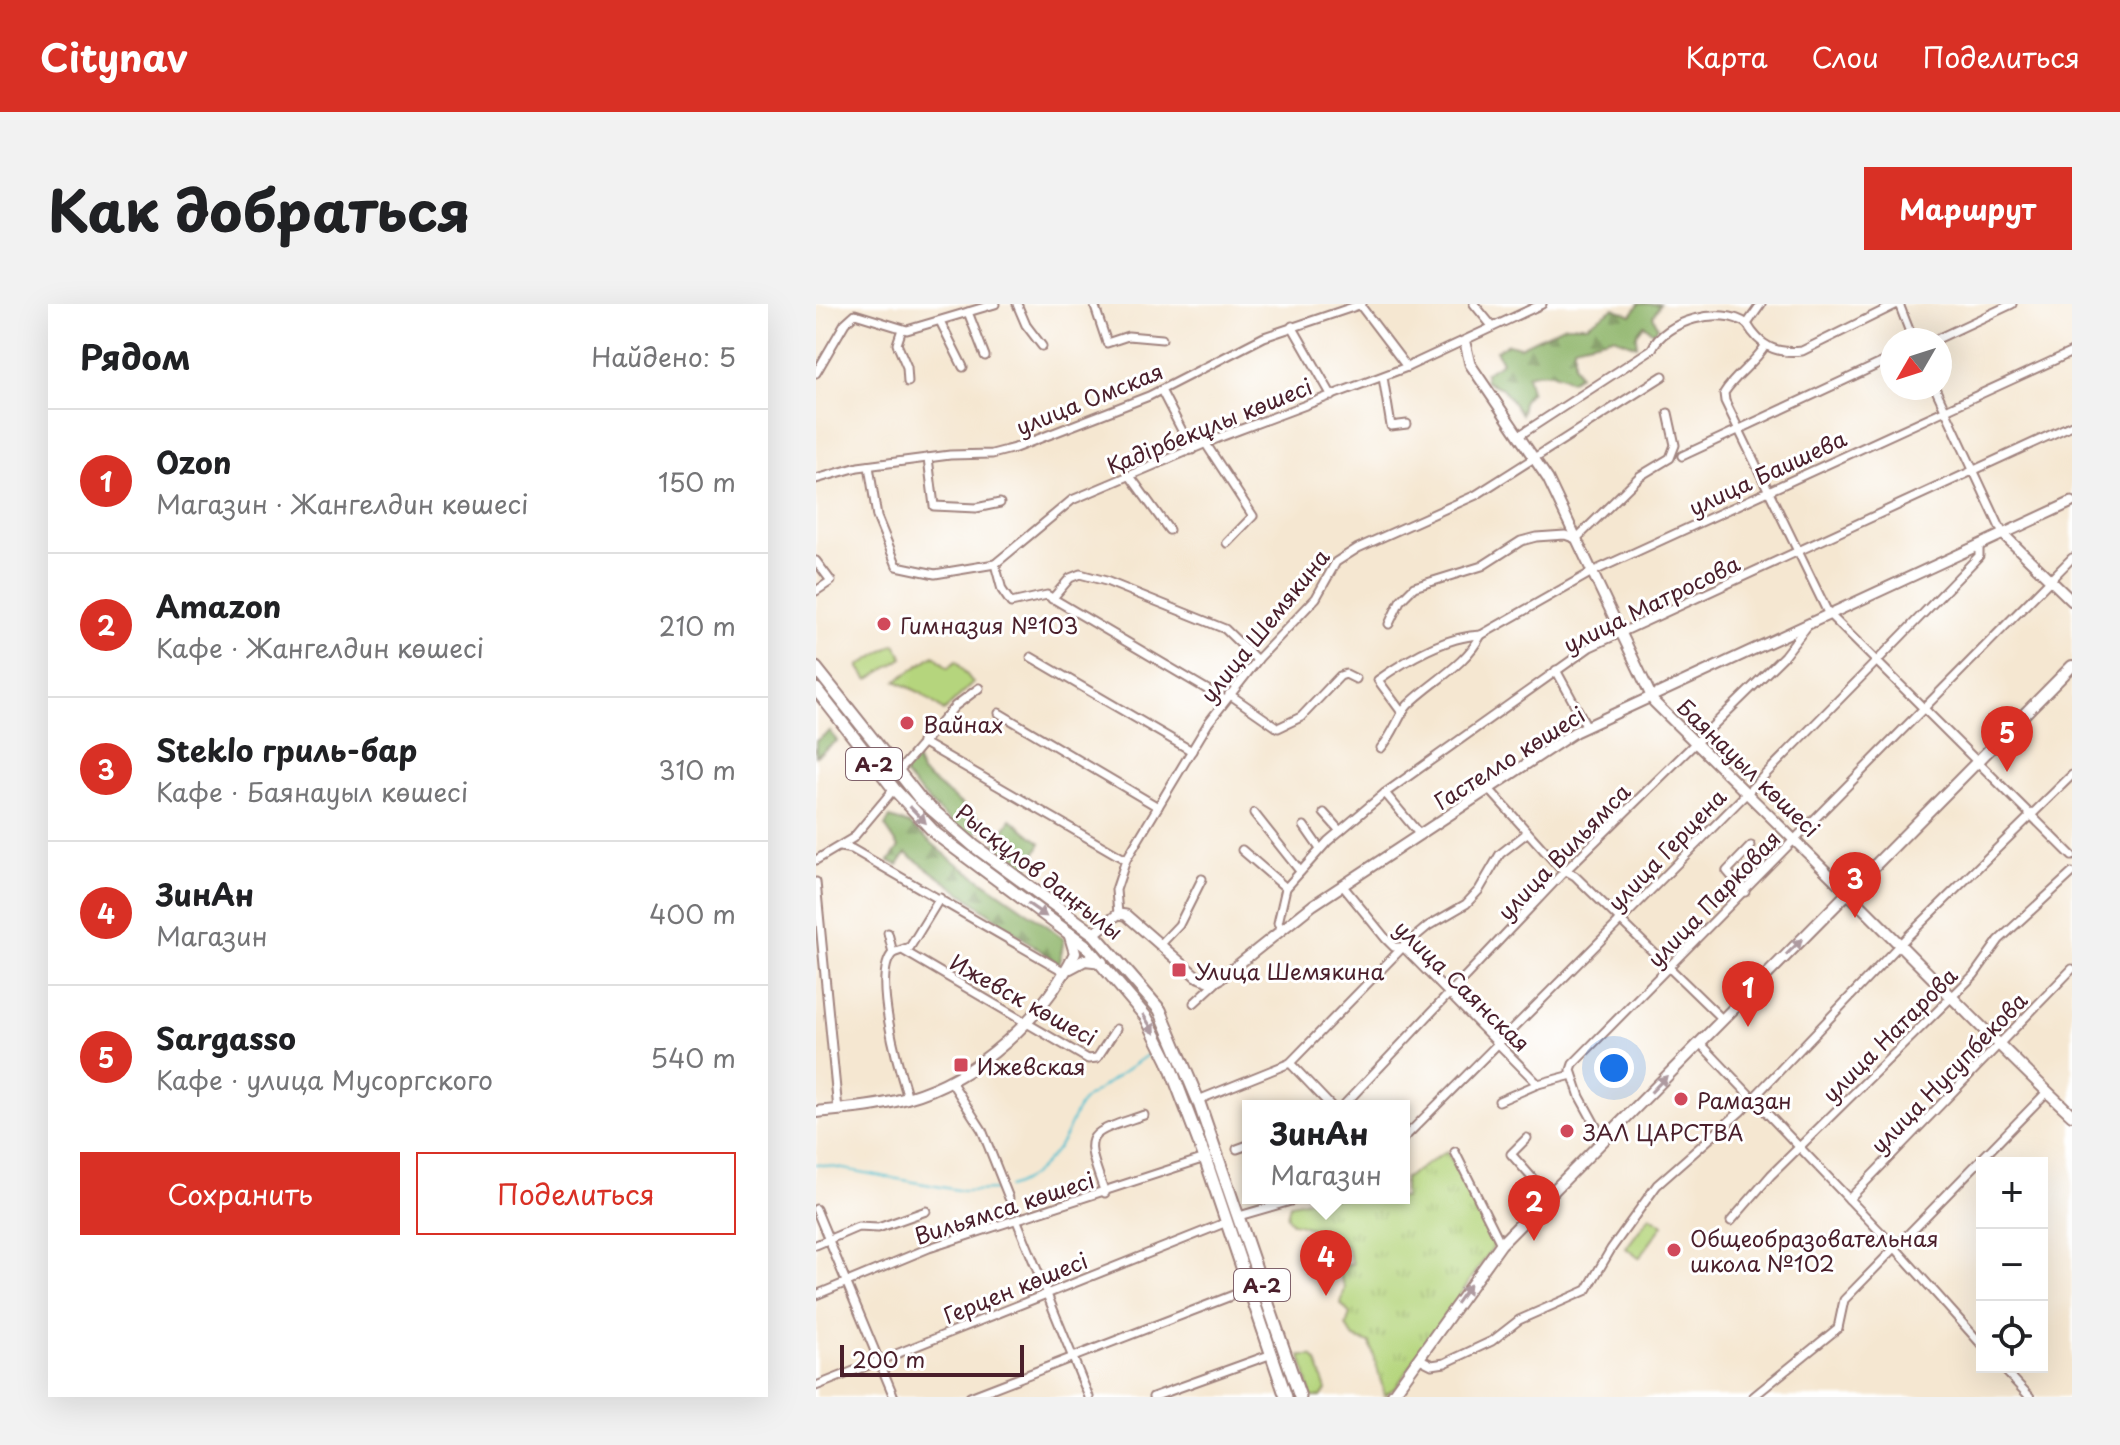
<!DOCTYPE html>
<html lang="ru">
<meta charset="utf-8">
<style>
body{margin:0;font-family:"Playpen Sans",sans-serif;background:#f2f2f2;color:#202124}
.controls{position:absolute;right:24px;bottom:24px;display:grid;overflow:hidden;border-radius:0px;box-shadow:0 8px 32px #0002}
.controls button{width:72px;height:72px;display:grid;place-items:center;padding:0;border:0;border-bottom:2px solid #e0e0e0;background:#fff;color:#202124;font:40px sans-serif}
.compass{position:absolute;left:1064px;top:24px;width:72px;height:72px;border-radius:50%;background:#fff;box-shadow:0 8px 32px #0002;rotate:231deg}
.scale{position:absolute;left:24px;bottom:20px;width:184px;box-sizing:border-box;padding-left:8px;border:4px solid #4a1f2b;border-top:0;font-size:22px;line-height:28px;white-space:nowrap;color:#4a1f2b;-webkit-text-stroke:6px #fff;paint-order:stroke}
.you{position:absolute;left:798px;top:764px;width:28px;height:28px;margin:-20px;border:6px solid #fff;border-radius:50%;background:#1a73e8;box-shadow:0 0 0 12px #1a73e833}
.badge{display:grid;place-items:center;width:52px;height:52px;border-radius:50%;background:#d93025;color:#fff;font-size:26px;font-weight:700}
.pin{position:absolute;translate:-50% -66px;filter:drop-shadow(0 2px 4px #0008)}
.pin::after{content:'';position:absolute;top:42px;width:28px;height:24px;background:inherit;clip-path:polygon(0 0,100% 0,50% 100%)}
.popup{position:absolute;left:426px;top:796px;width:168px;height:104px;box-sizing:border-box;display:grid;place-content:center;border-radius:0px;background:#fff;filter:drop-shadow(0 2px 6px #0005);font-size:26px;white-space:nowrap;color:#757577}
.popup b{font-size:30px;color:#202124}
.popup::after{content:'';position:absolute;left:50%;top:100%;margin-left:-16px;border:16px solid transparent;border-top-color:#fff}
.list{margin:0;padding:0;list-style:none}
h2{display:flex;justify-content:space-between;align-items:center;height:104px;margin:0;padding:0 32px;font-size:34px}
h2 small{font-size:26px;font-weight:400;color:#757577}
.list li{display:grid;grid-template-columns:52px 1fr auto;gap:24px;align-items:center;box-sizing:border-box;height:144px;padding:0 32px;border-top:2px solid #e0e0e0}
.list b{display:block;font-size:30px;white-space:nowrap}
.list p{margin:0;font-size:26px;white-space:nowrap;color:#757577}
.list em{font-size:26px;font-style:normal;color:#757577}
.actions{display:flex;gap:16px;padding:24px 32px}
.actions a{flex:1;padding:18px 0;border:2px solid #d93025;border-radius:0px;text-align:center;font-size:28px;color:#d93025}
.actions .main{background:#d93025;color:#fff}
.icon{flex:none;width:44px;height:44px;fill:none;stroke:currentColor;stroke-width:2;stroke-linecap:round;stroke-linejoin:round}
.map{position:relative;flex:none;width:1256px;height:1093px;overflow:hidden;border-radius:0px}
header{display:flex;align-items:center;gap:48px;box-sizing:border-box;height:112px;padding:0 40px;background:#d93025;color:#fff}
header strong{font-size:38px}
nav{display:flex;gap:44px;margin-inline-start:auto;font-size:28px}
.intro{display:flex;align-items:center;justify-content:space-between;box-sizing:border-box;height:192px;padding:0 48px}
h1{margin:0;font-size:56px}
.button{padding:20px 36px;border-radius:0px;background:#d93025;color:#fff;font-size:28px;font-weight:700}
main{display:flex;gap:48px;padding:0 48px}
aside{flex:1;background:#fff;border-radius:0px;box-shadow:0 8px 32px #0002}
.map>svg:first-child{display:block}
.grass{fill:#b5d57d;stroke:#807a54;stroke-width:2}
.forest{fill:url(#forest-firs);stroke:#6d6a4c;stroke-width:2}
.park{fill:url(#park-tufts);stroke:#807a54;stroke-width:2}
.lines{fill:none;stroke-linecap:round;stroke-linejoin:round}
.stream{stroke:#55c0d0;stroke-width:2}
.minor-casing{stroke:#a0837e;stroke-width:11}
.tertiary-casing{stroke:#a0837e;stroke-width:13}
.secondary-casing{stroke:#a0837e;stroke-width:14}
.primary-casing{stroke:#a0837e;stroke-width:15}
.minor{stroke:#fff;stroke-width:7}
.tertiary{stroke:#fff;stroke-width:9}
.secondary{stroke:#fff;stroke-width:10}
.primary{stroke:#fff;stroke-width:11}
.oneway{fill:#ae9aa0}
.poi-dot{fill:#d1495b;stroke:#fff;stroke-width:3}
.labels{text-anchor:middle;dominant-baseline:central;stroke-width:6;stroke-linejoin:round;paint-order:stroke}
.shield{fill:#fff;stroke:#80626b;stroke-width:2}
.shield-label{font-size:20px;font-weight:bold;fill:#4a1f2b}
.street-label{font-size:22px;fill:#4a1f2b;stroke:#fff}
.poi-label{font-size:22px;fill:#4a1f2b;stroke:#fff;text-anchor:start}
</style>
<header>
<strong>Citynav</strong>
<nav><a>Карта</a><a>Слои</a><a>Поделиться</a></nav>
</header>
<div class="intro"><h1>Как добраться</h1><a class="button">Маршрут</a></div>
<main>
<aside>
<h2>Рядом<small>Найдено: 5</small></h2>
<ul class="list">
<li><span class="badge">1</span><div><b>Ozon</b><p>Магазин · Жангелдин көшесі</p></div><em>150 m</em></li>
<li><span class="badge">2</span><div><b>Amazon</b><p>Кафе · Жангелдин көшесі</p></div><em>210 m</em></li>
<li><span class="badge">3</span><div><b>Steklo гриль-бар</b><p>Кафе · Баянауыл көшесі</p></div><em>310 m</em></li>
<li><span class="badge">4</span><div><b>ЗинАн</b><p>Магазин</p></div><em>400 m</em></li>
<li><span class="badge">5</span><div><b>Sargasso</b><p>Кафе · улица Мусоргского</p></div><em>540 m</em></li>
</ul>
<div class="actions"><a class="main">Сохранить</a><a>Поделиться</a></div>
</aside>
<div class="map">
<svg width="1256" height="1093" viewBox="0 0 1256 1093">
<defs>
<pattern id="forest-firs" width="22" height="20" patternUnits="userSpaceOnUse" patternTransform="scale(2)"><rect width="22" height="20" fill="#90b66c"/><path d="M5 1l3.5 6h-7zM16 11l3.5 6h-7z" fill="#789359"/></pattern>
<pattern id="park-tufts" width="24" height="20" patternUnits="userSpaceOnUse" patternTransform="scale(2)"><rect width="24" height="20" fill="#b5d57d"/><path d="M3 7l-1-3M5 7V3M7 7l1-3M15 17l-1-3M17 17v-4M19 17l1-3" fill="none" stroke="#9db66c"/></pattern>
</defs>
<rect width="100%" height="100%" fill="#fff"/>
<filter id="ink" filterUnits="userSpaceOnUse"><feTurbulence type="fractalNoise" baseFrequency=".0125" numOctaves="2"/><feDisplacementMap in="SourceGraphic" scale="16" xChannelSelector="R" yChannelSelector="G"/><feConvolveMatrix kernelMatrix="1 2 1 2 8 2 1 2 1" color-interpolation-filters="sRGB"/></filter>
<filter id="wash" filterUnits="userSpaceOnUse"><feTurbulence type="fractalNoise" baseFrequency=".006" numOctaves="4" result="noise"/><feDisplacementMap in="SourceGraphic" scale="32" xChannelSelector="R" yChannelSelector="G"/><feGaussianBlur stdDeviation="1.8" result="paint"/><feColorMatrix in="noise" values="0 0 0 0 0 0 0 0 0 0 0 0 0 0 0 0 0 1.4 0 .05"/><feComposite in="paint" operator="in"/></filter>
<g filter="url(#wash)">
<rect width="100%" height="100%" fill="#f5e7d1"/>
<g class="grass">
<path d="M79,340L87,354L52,376L43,362Z"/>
<path d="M118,351L132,364L140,357L157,379L128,407L105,389L80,377Z"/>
<path d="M130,531L281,640L334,701L377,795L373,794C361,764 348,733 331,705C287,634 196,581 130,531Z"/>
<path d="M834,912L847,921L823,954L810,944Z"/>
<path d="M485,1052H496L501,1058L510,1086L505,1093H495Z"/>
</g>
<g class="forest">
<path d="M823,0H844L837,12L842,23L837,28L828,21L821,30V42L797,33L758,42V61L763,71L754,77C742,67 725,67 711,71L715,87L707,96L705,110L686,84L670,78L669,69L686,58L680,46L692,40L704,43L749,21H771L798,4L815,11Z"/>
<path d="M14,427L21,437L0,452V437Z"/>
<path d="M98,451L106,469L163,514L164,524L156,535L120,505L86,468Z"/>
<path d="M74,514L93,520L136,556L233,623L248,635L243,660L90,549L82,561L73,557L83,543L69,522Z"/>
<path d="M195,515L225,539L207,572L174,547Z"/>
</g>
<path class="park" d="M631,847L678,942L580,1083L569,1091L554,1039L538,1034L530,1022L534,1010L525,1000L529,983L520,963L537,960L530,942C512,935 494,921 476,919L471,913L474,900L501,894H588V875Z"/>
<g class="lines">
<g class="stream">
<path d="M0,860L147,887L185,886"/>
<path d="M191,884C216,878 243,847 253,824C258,813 260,805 268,796L331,751"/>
</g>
</g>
</g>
<g filter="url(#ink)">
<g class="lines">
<g class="minor-casing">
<g id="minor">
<path d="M201,0L210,21L226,42"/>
<path d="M278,0L291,39L312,32L346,35"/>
<path d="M658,0L676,22"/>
<path d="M1083,0L1097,36"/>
<path d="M544,1L591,63"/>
<path d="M152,8L169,52"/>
<path d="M124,17L147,63"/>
<path d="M931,20C944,42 959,50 986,47L1081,0"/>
<path d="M476,22L516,92"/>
<path d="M86,25L81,40L91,63L92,78"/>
<path d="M1119,36L1196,0"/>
<path d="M949,42C938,60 919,71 908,89L909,97L1012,309L1256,552"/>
<path d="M0,69L29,19L39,10L91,26L179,0"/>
<path d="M567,73L575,122L591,120"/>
<path d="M1119,84L1187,230"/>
<path d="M345,86L376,146"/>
<path d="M704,131L836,45C848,17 906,1 931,20L945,0"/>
<path d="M390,140L437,212L411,239"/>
<path d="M866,152L1076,54"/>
<path d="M112,154L118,202L160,204L184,199"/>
<path d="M53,162L61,213L81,262L119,270L179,260L256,196L407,132L591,63L726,0"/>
<path d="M314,172L353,226"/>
<path d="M0,175L42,163L134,151L176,150L199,144L333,92L448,33L546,0"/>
<path d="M0,257L15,277L0,287"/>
<path d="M179,260L186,286L195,299L231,291L409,396"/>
<path d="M236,295L254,274L264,270L290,277L409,325L441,356"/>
<path d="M573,320L584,297L598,283L666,262L705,237L720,233L749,231L760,235L824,172L854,154L859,141L852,109"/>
<path d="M215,353L376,447"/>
<path d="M740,366L771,423"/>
<path d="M413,390L462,424L485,413L524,372L530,370L540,375"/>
<path d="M588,406H584L562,376C590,356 631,332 665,331L776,268L1256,48"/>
<path d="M183,409L342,503"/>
<path d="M106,438L310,556"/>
<path d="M565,444C578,430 583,410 592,401C616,377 649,362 665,331"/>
<path d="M81,469L139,402L163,384"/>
<path d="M673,485L743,563L759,572L907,716"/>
<path d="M569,489L604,531"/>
<path d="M438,509L484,567"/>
<path d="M508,509L524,527"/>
<path d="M488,522L504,545"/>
<path d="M24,543L36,545L249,668"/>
<path d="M426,546L470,584"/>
<path d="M0,556L37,534L78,485"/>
<path d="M0,578L22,806"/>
<path d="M526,581L570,635L578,643H587L722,780L756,771"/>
<path d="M929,588L911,567L935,542"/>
<path d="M302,610L300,586L310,556L393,418L443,354L500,294L520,258L542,244L660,191L847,72"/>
<path d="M465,624L462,619L470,584L512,537L569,489L774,343L1256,121"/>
<path d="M72,629L77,649"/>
<path d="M344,641L363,621L386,575"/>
<path d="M88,647L272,755L281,754L300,725"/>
<path d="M378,699L403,676"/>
<path d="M884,739L1074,938L1166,1041"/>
<path d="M474,759L515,802"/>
<path d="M134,776L166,826L193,894"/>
<path d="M92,794C83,765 55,670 77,649L94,643L124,594"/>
<path d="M382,796L474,759L587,643L612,622L650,600L663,586L684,550L711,529"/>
<path d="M683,797L722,780"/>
<path d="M527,802L744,572L968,352L992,321"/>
<path d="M588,834C780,641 974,448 1163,252V241"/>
<path d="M711,834L695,850L733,893"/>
<path d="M788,837L764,793L755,766L757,760L1256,254"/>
<path d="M421,845L432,841"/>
<path d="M639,848L685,940"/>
<path d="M289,889C267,827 267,832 328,811"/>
<path d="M1033,895L1256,665"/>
<path d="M0,905L78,1093"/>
<path d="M423,912L485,894"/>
<path d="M201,917L273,1093"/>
<path d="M915,917L955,871L1158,671L1183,636L1256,569"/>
<path d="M0,941L42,923L62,924L110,907"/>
<path d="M0,991L113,944L389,854"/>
<path d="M602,1054L616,1061L629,1059L676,1037L703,1016L771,986L795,945L841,881L925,807L1091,633L1256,471"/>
<path d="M1186,1063L1214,1093"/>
<path d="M0,1082L411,918"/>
<path d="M154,1093L433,985"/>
<path d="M337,1093L456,1050"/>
<path d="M937,1093L1022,1024L1028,996L1231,788"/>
</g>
</g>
<g class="tertiary-casing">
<g id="tertiary">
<path d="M649,39L654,60L732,175L838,398L1032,589"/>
<path d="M1187,230L1256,297"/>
<path d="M278,630L302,610L310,611L380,672L393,677L404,675L497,601L759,428L1256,198"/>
</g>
</g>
<g class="secondary-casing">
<g id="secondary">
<path d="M1032,589C1107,663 1179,739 1256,811"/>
<path d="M254,664L269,656L286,658"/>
<path d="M0,808C31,805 61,803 91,794C162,774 227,714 259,649L253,629"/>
<path d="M575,1093L685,940L1256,362"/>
</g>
</g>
<g class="primary-casing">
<g id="primary">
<path d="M0,364L105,496L158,542L278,630L344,706L382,796L484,1093"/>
<path d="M0,385L78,485L120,530L270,642L330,713L352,757L389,854L470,1093"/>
</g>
</g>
<use href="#minor" class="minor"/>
<use href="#tertiary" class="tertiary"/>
<use href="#secondary" class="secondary"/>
<use href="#primary" class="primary"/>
</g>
<defs><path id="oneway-solid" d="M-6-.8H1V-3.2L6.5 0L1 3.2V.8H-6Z" transform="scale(2)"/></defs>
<g class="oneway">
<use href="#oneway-solid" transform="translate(102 511) rotate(46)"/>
<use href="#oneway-solid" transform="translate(221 606) rotate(35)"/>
<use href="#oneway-solid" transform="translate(978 643) rotate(-45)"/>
<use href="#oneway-solid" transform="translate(333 720) rotate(58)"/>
<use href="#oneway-solid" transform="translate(843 780) rotate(-46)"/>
<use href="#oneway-solid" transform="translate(647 990) rotate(-55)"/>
</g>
</g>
<g class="poi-dot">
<circle cx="68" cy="320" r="8"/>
<circle cx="91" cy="419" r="8"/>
<rect x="355" y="658" width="16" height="16" rx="4"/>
<rect x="137" y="753" width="16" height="16" rx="4"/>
<circle cx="865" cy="795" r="8"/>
<circle cx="751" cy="827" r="8"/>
<circle cx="858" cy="946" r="8"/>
</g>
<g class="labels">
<g class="shield">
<rect x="30" y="444" width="56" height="32" rx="6"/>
<rect x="418" y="965" width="56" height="32" rx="6"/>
</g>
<g class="shield-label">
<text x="58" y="460">A-2</text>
<text x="446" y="981">A-2</text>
</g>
<g class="street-label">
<text transform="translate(273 94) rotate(-22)">улица Омская</text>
<text transform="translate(393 121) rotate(-22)">Қадірбекұлы көшесі</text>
<text transform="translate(951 168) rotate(-25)">улица Баишева</text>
<text transform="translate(835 299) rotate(-26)">улица Матросова</text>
<text transform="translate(448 321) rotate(-51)">улица Шемякина</text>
<text transform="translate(693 453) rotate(-32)">Гастелло көшесі</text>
<text transform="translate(933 463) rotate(44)">Баянауыл көшесі</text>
<text transform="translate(850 545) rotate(-46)">улица Герцена</text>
<text transform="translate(747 547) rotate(-46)">улица Вильямса</text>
<text transform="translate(224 567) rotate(38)">Рысқұлов даңғылы</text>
<text transform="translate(897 594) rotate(-46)">улица Парковая</text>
<text transform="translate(647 681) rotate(44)">улица Саянская</text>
<text transform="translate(208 695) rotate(29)">Ижевск көшесі</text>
<text transform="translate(1073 730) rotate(-45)">улица Натарова</text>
<text transform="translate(1132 768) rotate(-46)">улица Нусупбекова</text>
<text transform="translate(188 903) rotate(-18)">Вильямса көшесі</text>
<text transform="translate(199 983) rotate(-22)">Герцен көшесі</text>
</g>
<g class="poi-label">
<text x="84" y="320">Гимназия №103</text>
<text x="107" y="419">Вайнах</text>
<text x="379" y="666">Улица Шемякина</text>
<text x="161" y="761">Ижевская</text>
<text x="881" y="795">Рамазан</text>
<text x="767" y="827">ЗАЛ ЦАРСТВА</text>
<text x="874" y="933">Общеобразовательная<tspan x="874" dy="25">школа №102</tspan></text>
</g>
</g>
</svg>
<div class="controls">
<button>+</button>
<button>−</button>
<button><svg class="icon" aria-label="locate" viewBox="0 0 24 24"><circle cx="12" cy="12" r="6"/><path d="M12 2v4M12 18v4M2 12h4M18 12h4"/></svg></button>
</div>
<svg class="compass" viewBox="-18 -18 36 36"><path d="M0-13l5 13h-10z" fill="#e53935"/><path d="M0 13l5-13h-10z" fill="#757577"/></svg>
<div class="scale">200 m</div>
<div class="you"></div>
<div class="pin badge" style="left:932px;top:723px">1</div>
<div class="pin badge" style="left:718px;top:937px">2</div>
<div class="pin badge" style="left:1039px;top:614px">3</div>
<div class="pin badge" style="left:510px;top:992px">4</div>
<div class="popup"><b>ЗинАн</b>Магазин</div>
<div class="pin badge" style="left:1191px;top:468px">5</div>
</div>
</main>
